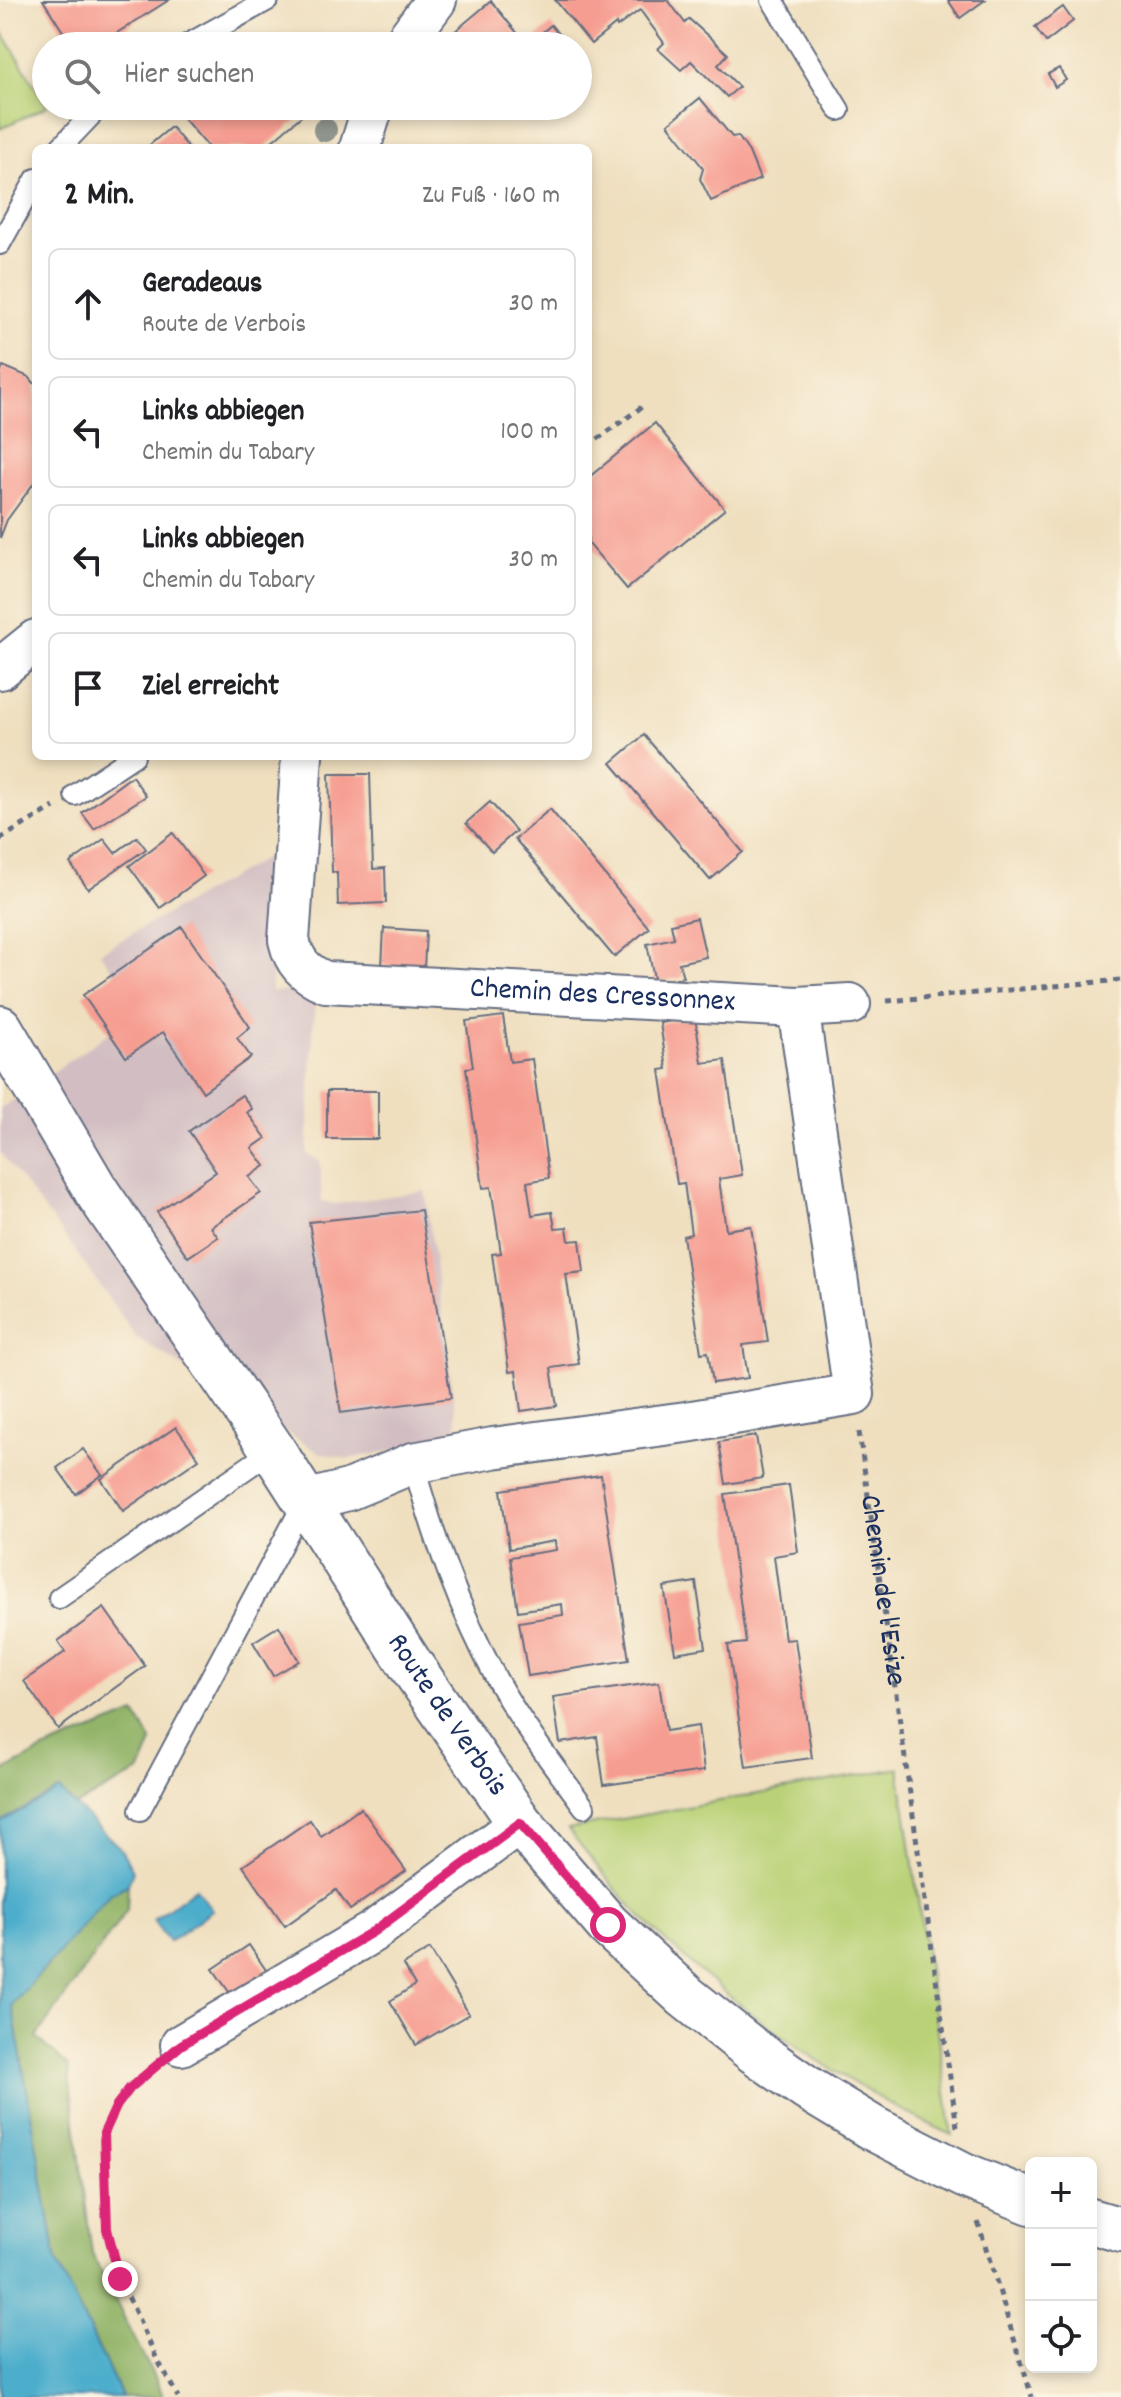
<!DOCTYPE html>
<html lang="de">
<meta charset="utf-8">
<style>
body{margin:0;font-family:Dekko,sans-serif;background:#f6f6f6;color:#202124}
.controls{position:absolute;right:24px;bottom:24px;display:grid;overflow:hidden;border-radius:12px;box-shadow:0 4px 12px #0003}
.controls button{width:72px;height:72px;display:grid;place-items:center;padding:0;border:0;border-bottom:2px solid #e0e0e0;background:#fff;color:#202124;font:40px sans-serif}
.stop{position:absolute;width:24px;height:24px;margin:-18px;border:6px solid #db2777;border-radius:50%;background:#fff}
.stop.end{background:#db2777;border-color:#fff;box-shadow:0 2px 8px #0008}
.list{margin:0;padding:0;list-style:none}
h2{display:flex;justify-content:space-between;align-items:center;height:104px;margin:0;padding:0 32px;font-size:34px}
h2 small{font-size:26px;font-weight:400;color:#757577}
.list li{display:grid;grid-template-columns:52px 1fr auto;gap:24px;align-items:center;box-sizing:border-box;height:112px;margin:0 16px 16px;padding:0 16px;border:2px solid #e0e0e0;border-radius:12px}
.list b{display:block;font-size:30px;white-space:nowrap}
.list p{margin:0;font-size:26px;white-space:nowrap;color:#757577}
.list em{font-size:26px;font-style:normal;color:#757577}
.icon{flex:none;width:44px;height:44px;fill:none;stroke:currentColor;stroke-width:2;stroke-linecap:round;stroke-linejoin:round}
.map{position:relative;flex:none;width:1121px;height:2397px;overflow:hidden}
.search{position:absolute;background:#fff;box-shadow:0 4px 12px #0003;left:32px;top:32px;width:560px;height:88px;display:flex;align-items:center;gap:20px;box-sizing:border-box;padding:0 28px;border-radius:44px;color:#757577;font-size:30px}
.panel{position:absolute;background:#fff;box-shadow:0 4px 12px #0003;left:32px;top:144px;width:560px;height:616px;border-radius:12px}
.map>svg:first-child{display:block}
.industrial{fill:#d2bec2}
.green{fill:#b9d277;stroke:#6a806a;stroke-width:2}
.forest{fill:#92b468;stroke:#567263;stroke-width:2}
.water{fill:#4eaecc;stroke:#346e95;stroke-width:2}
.building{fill:#f69d91}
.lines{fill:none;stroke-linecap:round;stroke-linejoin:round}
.service-casing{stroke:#656d80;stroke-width:24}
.minor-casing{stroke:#656d80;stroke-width:44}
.tertiary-casing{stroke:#656d80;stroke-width:48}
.path{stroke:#656d80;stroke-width:5;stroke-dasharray:6 6;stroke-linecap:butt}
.service{stroke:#fff;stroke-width:20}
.minor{stroke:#fff;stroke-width:40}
.tertiary{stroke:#fff;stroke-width:44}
.tree{fill:#90958d}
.route{stroke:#db2777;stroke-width:10}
.labels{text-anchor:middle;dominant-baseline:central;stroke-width:6;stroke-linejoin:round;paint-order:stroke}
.street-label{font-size:30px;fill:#1b2f5e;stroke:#fcf5e5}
</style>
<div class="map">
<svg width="1121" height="2397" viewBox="0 0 1121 2397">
<rect width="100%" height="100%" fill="#fcf5e5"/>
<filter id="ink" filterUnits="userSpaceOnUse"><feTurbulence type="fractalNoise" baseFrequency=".0125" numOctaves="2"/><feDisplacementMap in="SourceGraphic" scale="16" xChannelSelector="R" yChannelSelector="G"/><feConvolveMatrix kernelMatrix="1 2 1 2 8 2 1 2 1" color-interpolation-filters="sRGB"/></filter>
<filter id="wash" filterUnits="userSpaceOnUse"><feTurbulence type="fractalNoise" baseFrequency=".006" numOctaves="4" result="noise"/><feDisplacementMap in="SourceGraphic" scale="32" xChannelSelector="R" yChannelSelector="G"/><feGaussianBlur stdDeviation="1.8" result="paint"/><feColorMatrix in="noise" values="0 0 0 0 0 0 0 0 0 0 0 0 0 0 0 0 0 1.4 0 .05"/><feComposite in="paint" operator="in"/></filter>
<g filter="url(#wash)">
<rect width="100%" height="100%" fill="#efdfbf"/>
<path class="industrial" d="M281,849L271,991L315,993L307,1154L320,1161L322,1201L335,1204L425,1191L459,1438L347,1459L318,1452L136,1337L69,1242L0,1152V1109L109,1033L83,995L114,973L100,952Z"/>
<g class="green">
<path d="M0,28L47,106L0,129Z"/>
<path d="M899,1768L952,2135C848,2087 753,2021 669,1944C631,1910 599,1869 568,1829Z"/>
</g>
<g class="forest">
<path d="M135,1713L152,1742L140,1771L75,1806L59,1790L0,1822V1773L43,1750Z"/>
<path d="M128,1885L127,1910L36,2037L68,2066L92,2254L164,2397H122L57,2263L12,2005L111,1893Z"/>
</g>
<g class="water">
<path d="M59,1790L120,1848L133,1870L128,1885L111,1893L12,2005L57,2263L122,2397H0V1822Z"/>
<path d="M196,1888L212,1910L169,1942L153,1920Z"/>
</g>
<g id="blocks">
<g class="building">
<path d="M43,0H169L96,46H72Z"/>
<path d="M555,0H668L685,23L689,19L728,54L718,65L739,87L727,97L691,61L681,70L658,49L664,43L640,10L617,27L616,24L591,44Z"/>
<path d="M948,0H985L960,18Z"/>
<path d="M491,1L527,45L551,25L568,46H466L454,32Z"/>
<path d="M1063,7L1073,21L1046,42L1035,27Z"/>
<path d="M1059,68L1066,80L1055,87L1048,74Z"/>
<path d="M700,98L732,137L738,136L749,152L760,179L711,201L700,179L703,169L700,164L668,124Z"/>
<path d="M173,106H313L264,148H209Z"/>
<path d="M515,106H544L526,120Z"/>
<path d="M171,127L189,148H146Z"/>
<path d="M3,366L29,377L36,385V480L7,520L0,538V374Z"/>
<path d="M655,423L725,509L627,589L588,543V478Z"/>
<path d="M644,735L743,852L710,880L611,763Z"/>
<path d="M329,774H370L373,869L385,868L386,903L338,905L337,872H332Z"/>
<path d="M132,776L146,796L94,829L82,813Z"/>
<path d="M490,802L516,831L492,852L466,823Z"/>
<path d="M550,809L649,928L614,957L515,839Z"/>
<path d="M173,833L204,876L160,908L129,866Z"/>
<path d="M137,837L146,849L88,889L70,863L104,839L115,853Z"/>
<path d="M697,918L706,957L679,963L683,977L655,983L647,944L674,938L671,924Z"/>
<path d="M182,927L250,1027L237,1038L251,1057L203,1092L163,1032L126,1057L83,995Z"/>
<path d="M384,928L426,931L424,969L382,966Z"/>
<path d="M503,1016L510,1062L532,1059L549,1178L527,1182L532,1215L552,1212L555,1228L567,1227L569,1241L580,1240L584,1272L566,1274L579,1364L551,1368L557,1406L521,1411L516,1371L509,1372L492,1254L501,1253L491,1187L483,1188L466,1068L473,1067L466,1021Z"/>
<path d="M695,1017L702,1063L725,1060L742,1175L719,1179L726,1230L751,1226L768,1342L743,1345L748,1378L713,1383L708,1352L701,1353L683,1236L691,1234L684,1183L677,1184L660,1070L667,1069L660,1023Z"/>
<rect x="327" y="1091" width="51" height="48"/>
<path d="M242,1095L252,1109L247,1112L266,1138L252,1148L265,1166L249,1177L261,1193L211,1227L218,1237L188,1257L157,1212L216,1172L189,1131Z"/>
<path d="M421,1210L451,1398L341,1413L309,1222Z"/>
<path d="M176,1427L199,1459L123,1511L101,1479Z"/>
<path d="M756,1436L763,1478L726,1484L719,1442Z"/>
<path d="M83,1449L102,1475L76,1494L57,1468Z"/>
<path d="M601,1475L629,1660L528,1676L519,1622L563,1615L562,1604L518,1611L510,1557L556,1550L555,1541L509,1549L501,1490Z"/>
<path d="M789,1485L798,1552L774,1556L785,1640L795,1639L812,1758L746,1767L728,1645L746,1643L725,1494Z"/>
<path d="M696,1582L706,1648L675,1653L664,1587Z"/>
<path d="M104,1608L145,1666L58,1729L24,1681L65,1652L58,1641Z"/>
<path d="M279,1626L299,1661L273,1676L253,1642Z"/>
<path d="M659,1682L666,1731L698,1726L704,1771L604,1785L597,1737L560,1743L553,1697Z"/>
<path d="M361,1808L406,1871L350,1910L336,1890L285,1926L243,1866L310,1820L321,1836Z"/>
<path d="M249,1945L270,1976L234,1999L213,1969Z"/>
<path d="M430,1949L469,2014L416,2045L390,2001L415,1985L403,1965Z"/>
</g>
</g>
</g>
<g filter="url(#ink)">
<use href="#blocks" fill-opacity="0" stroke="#656d80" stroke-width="2"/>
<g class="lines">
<g class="service-casing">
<g id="service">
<path d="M772,0L839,110"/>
<path d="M185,46L268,0"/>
<path d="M60,148L100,106"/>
<path d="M0,244L36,179"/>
<path d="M75,795L134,756"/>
<path d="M413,1463C435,1541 459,1609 497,1680C522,1725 554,1766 584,1807"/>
<path d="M59,1598L273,1450"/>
<path d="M140,1810L305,1501"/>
</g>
</g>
<g class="minor-casing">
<g id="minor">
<path d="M402,46L436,0"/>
<path d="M360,148L373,106"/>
<path d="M0,669L36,640"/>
<path id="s2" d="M302,756L289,940C294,962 305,974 326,982L798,1007L850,1004"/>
<path d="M305,1501L348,1490L413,1463L493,1448L686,1422L854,1394L798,1007"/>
<path d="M181,2045L374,1931L520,1823"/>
</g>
</g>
<g class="tertiary-casing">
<g id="tertiary">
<path id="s3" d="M0,1028L97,1192L273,1450L410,1664L520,1823L608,1925L686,1997L754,2051L808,2089L874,2129L964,2175L1031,2202"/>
<path d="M1091,2221L1121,2230"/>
</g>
</g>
<g class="path">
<path d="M588,446L643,406"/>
<path d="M0,839L54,807"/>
<path d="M887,1001L1121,980"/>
<path id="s1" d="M859,1432L957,2127"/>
<path d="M154,2067L130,2088L117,2105L104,2133L107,2229L120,2279L156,2357L178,2397"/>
<path d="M978,2222L1032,2397"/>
</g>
<use href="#service" class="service"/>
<use href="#minor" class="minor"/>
<use href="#tertiary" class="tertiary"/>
</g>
<circle class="tree" cx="325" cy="130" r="12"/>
</g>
<g class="lines" filter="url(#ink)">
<path class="route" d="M120,2279L107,2229L104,2133L117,2105L130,2088L181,2045L374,1931L520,1823L608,1925"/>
</g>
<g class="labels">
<g class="street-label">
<text stroke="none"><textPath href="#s2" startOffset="520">Chemin des Cressonnex</textPath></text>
<text stroke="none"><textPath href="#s1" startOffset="160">Chemin de l'Esize</textPath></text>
<text stroke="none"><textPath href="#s3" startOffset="820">Route de Verbois</textPath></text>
</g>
</g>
</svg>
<div class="controls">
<button>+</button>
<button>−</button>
<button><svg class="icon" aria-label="locate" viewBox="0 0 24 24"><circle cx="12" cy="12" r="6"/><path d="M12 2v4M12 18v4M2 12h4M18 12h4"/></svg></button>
</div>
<div class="stop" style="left:608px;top:1925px"></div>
<div class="stop end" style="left:120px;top:2279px"></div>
<div class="search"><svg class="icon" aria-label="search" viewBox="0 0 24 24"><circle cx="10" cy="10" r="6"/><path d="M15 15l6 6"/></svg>Hier suchen</div>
<section class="panel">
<h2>2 Min.<small>Zu Fuß · 160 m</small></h2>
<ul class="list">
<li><svg class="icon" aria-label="ahead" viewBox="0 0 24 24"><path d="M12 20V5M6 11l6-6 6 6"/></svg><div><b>Geradeaus</b><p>Route de Verbois</p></div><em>30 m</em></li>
<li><svg class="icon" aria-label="left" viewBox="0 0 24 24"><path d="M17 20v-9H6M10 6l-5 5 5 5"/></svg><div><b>Links abbiegen</b><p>Chemin du Tabary</p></div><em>100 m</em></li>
<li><svg class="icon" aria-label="left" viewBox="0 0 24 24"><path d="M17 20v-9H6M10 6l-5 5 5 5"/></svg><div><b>Links abbiegen</b><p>Chemin du Tabary</p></div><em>30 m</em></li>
<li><svg class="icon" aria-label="arrive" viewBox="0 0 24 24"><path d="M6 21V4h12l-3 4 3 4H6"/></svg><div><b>Ziel erreicht</b></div></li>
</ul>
</section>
</div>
